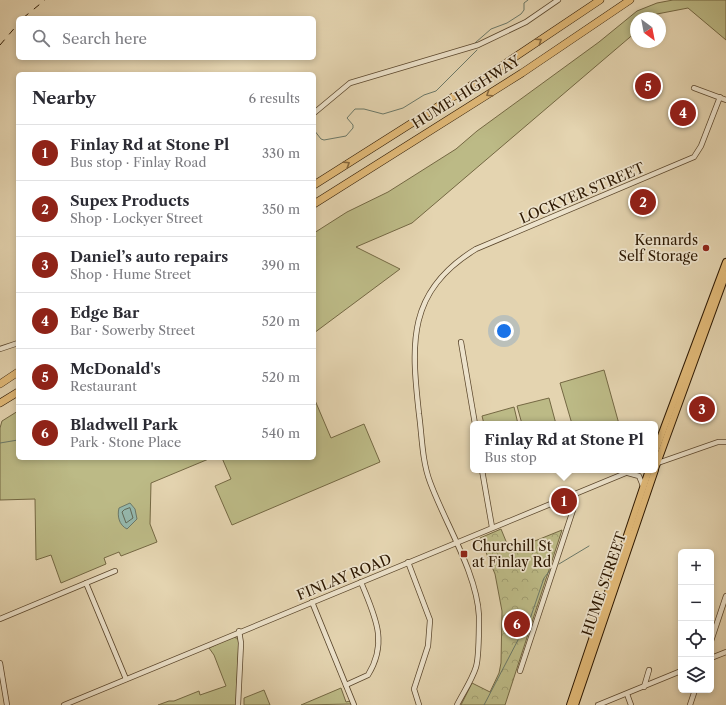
<!DOCTYPE html>
<meta charset="utf-8">
<style>
body{margin:0;font-family:"Libre Caslon Text",serif;background:#f7f7f7;color:#2b2b33}
.controls{position:absolute;right:12px;bottom:12px;display:grid;overflow:hidden;border-radius:6px;box-shadow:0 2px 6px #0003}
.controls button{width:36px;height:36px;display:grid;place-items:center;padding:0;border:0;border-bottom:1px solid #e1e1e2;background:#fff;color:#2b2b33;font:20px sans-serif}
.compass{position:absolute;left:630px;top:12px;width:36px;height:36px;border-radius:50%;background:#fff;box-shadow:0 2px 6px #0003;rotate:148deg}
.you{position:absolute;left:504px;top:331px;width:14px;height:14px;margin:-10px;border:3px solid #fff;border-radius:50%;background:#1a73e8;box-shadow:0 0 0 6px #1a73e833}
.badge{display:grid;place-items:center;width:26px;height:26px;border-radius:50%;background:#8f2418;color:#fff;font-size:13px;font-weight:700}
.pin{position:absolute;translate:-50% -50%;border:2px solid #fff;box-shadow:0 1px 4px #0006}
.popup{position:absolute;left:470px;top:421px;width:188px;height:52px;box-sizing:border-box;display:grid;place-content:center;border-radius:6px;background:#fff;filter:drop-shadow(0 1px 3px #0005);font-size:13px;white-space:nowrap;color:#7c7c81}
.popup b{font-size:15px;color:#2b2b33}
.popup::after{content:'';position:absolute;left:50%;top:100%;margin-left:-8px;border:8px solid transparent;border-top-color:#fff}
.list{margin:0;padding:0;list-style:none}
h2{display:flex;justify-content:space-between;align-items:center;height:52px;margin:0;padding:0 16px;font-size:17px}
h2 small{font-size:13px;font-weight:400;color:#7c7c81}
.list li{display:grid;grid-template-columns:26px 1fr auto;gap:12px;align-items:center;box-sizing:border-box;height:56px;padding:0 16px;border-top:1px solid #e1e1e2}
.list b{display:block;font-size:15px;white-space:nowrap}
.list p{margin:0;font-size:13px;white-space:nowrap;color:#7c7c81}
.list em{font-size:13px;font-style:normal;color:#7c7c81}
.icon{flex:none;width:22px;height:22px;fill:none;stroke:currentColor;stroke-width:2;stroke-linecap:round;stroke-linejoin:round}
.map{position:relative;flex:none;width:726px;height:705px;overflow:hidden}
.search{position:absolute;background:#fff;box-shadow:0 2px 6px #0003;left:16px;top:16px;width:300px;height:44px;display:flex;align-items:center;gap:10px;box-sizing:border-box;padding:0 14px;border-radius:6px;color:#7c7c81;font-size:15px}
.panel{position:absolute;background:#fff;box-shadow:0 2px 6px #0003;left:16px;top:72px;width:300px;height:388px;border-radius:6px}
.map>svg:first-child{display:block}
.grass{fill:#bcba86;stroke:#746843}
.park{fill:url(#park-crowns);stroke:#746843}
.water{fill:#95b8ad;stroke:#6b7868}
.lines{fill:none;stroke-linecap:round;stroke-linejoin:round}
.shore{stroke:#606856;stroke-width:1}
.stream{stroke:#6b7868;stroke-width:1}
.minor-casing{stroke:#5a462c;stroke-width:6}
.major-casing{stroke:#2c1700;stroke-width:8}
.highway-casing{stroke:#2c1700;stroke-width:8}
.minor{stroke:#ede3cc;stroke-width:4.5}
.major{stroke:#e2ba78;stroke-width:6}
.highway{stroke:#e2ba78;stroke-width:7}
.rail{stroke:#2c1700;stroke-width:1;stroke-dasharray:7 7;stroke-linecap:butt}
.oneway{stroke:#87683c}
.poi-dot{fill:#8f2418;stroke:#ede3cc;stroke-width:1.5}
.labels{text-anchor:middle;dominant-baseline:central;stroke-width:3.5;stroke-linejoin:round;paint-order:stroke}
.street-label{font-size:14px;fill:#2c1700;stroke:#ede3cc}
.poi-label{font-size:14px;fill:#2c1700;stroke:#ede3cc;text-anchor:end}
</style>
<div class="map">
<svg width="726" height="705" viewBox="0 0 726 705">
<defs>
<pattern id="park-crowns" width="20" height="18" patternUnits="userSpaceOnUse"><rect width="20" height="18" fill="#bcba86"/><path d="M2 6a3 3 0 1 1 6 0M12 15a3 3 0 1 1 6 0" fill="none" stroke="#a29f72"/></pattern>
</defs>
<rect width="100%" height="100%" fill="#e4d4b0"/>
<filter id="stains"><feTurbulence type="fractalNoise" baseFrequency=".005" numOctaves="4"/><feColorMatrix values="0 0 0 0 .2 0 0 0 0 .09 0 0 0 0 .02 0 0 0 .5 -.17"/></filter>
<radialGradient id="worn" r=".72"><stop offset=".6" stop-color="#630" stop-opacity="0"/><stop offset="1" stop-color="#630" stop-opacity=".3"/></radialGradient>
<g class="grass">
<path d="M673,0H726V40L688,8L657,14L652,18H636V32L412,223L356,247L400,269L314,333V233L347,212L388,192L456,149L477,131L599,42L637,11L657,3Z"/>
<path d="M604,370L619,424H572L560,383Z"/>
<path d="M314,398L331,438L364,424L380,462L232,525L215,486L231,479L222,458H314Z"/>
<path d="M549,398L556,424H522L517,406Z"/>
<path d="M514,407L518,424H484L482,416Z"/>
<path d="M18,411V458H211L151,483L150,524L157,542L121,556L119,552L104,558L106,564L61,583L51,555L36,560L35,499L0,500V428L2,421Z"/>
<path d="M232,637L237,638L239,641L236,705H158L169,701H174L199,691L200,695L226,686L214,655L209,648Z"/>
<path d="M341,688L346,702L350,701L351,704L301,705Z"/>
<path d="M264,690L270,705H244V698Z"/>
</g>
<path class="park" d="M501,529L510,551L562,530L505,705H461L472,683L490,692L499,673L501,663L502,611L495,574L480,538Z"/>
<path class="water" d="M130,503L135,509L137,519L127,529C119,525 117,516 119,508Z"/>
<g class="lines">
<path class="shore" d="M130,508L133,518L126,523L122,512L124,510Z"/>
<g class="stream">
<path d="M475,43L491,29L507,23L521,14L524,10V3L528,0"/>
<path d="M314,130L321,139L324,140L346,136L353,128V125L347,118L355,109H364L383,114L403,108L424,95L436,91L477,50"/>
<path d="M0,443L18,440"/>
<path d="M559,564L589,546"/>
<path d="M520,636L530,619L544,578L551,569"/>
<path d="M484,705L518,640"/>
</g>
<g class="minor-casing">
<g id="minor">
<path d="M694,88L726,100"/>
<path d="M314,113L350,83L478,45L526,22L558,0"/>
<path d="M461,342L475,424"/>
<path d="M0,349L18,343"/>
<path d="M655,464L718,442H726"/>
<path d="M482,470L492,527"/>
<path d="M628,473L639,476L643,486"/>
<path d="M408,562L430,620L428,646L414,689L419,705"/>
<path d="M86,583L126,679"/>
<path d="M312,602L354,705"/>
<path d="M0,619L115,571"/>
<path d="M711,641L726,596"/>
<path d="M711,658L726,652"/>
<path d="M0,663L7,705"/>
<path d="M520,671L575,504L574,494"/>
<path d="M346,685L368,675C389,641 374,615 361,582"/>
<path d="M644,687L649,670"/>
<path d="M627,694L631,705"/>
<path d="M64,705L633,470"/>
<path d="M238,705L241,643L239,631"/>
<path d="M457,705C463,693 472,680 476,667C479,657 479,627 479,616C477,573 445,523 430,482C422,461 422,436 419,414C411,343 407,291 476,249L694,157L701,146L720,97"/>
<path d="M598,705L681,671"/>
<path d="M690,705L695,690"/>
</g>
</g>
<g class="major-casing">
<g id="major">
<path d="M655,452L726,262"/>
<path d="M655,469L726,274"/>
<path d="M570,705L649,470"/>
<path d="M575,705L655,470"/>
</g>
</g>
<g class="highway-casing">
<g id="highway">
<path d="M314,185L494,71L600,0"/>
<path d="M314,204L522,73L630,0"/>
<path d="M0,384L18,372"/>
<path d="M0,403L18,392"/>
</g>
</g>
<use href="#minor" class="minor"/>
<use href="#major" class="major"/>
<use href="#highway" class="highway"/>
<g class="rail">
<path d="M23,18L45,0"/>
<path d="M0,45L18,24"/>
</g>
</g>
<defs><path id="oneway-chevron" d="M-2-3.5L2.5 0L-2 3.5" fill="none" stroke-width="1.6" stroke-linecap="round" stroke-linejoin="round"/></defs>
<g class="oneway">
<use href="#oneway-chevron" transform="translate(539 41) rotate(-34)"/>
<use href="#oneway-chevron" transform="translate(489 94) rotate(148)"/>
<use href="#oneway-chevron" transform="translate(347 164) rotate(-32)"/>
</g>
<g class="poi-dot">
<circle cx="706" cy="248" r="4"/>
<rect x="460" y="550" width="8" height="8" rx="2"/>
</g>
<g class="labels">
<g class="street-label">
<text transform="translate(466 92) rotate(-32)">HUME HIGHWAY</text>
<text transform="translate(582 193) rotate(-23)">LOCKYER STREET</text>
<text transform="translate(344 577) rotate(-22)">FINLAY ROAD</text>
<text transform="translate(604 584) rotate(-71)">HUME STREET</text>
</g>
<g class="poi-label">
<text x="698" y="240">Kennards<tspan x="698" dy="16">Self Storage</tspan></text>
<text x="472" y="546" text-anchor="start">Churchill St<tspan x="472" dy="16">at Finlay Rd</tspan></text>
</g>
</g>
<rect width="100%" height="100%" filter="url(#stains)"/>
<rect width="100%" height="100%" fill="url(#worn)"/>
</svg>
<div class="controls">
<button>+</button>
<button>−</button>
<button><svg class="icon" aria-label="locate" viewBox="0 0 24 24"><circle cx="12" cy="12" r="6"/><path d="M12 2v4M12 18v4M2 12h4M18 12h4"/></svg></button>
<button><svg class="icon" aria-label="layers" viewBox="0 0 24 24"><path d="M12 4l9 5-9 5-9-5zM3 14l9 5 9-5"/></svg></button>
</div>
<svg class="compass" viewBox="-18 -18 36 36"><path d="M0-13l5 13h-10z" fill="#e53935"/><path d="M0 13l5-13h-10z" fill="#7c7c81"/></svg>
<div class="you"></div>
<div class="pin badge" style="left:564px;top:501px">1</div>
<div class="popup"><b>Finlay Rd at Stone Pl</b>Bus stop</div>
<div class="pin badge" style="left:643px;top:202px">2</div>
<div class="pin badge" style="left:702px;top:409px">3</div>
<div class="pin badge" style="left:683px;top:113px">4</div>
<div class="pin badge" style="left:648px;top:86px">5</div>
<div class="pin badge" style="left:517px;top:624px">6</div>
<div class="search"><svg class="icon" aria-label="search" viewBox="0 0 24 24"><circle cx="10" cy="10" r="6"/><path d="M15 15l6 6"/></svg>Search here</div>
<section class="panel">
<h2>Nearby<small>6 results</small></h2>
<ul class="list">
<li><span class="badge">1</span><div><b>Finlay Rd at Stone Pl</b><p>Bus stop · Finlay Road</p></div><em>330 m</em></li>
<li><span class="badge">2</span><div><b>Supex Products</b><p>Shop · Lockyer Street</p></div><em>350 m</em></li>
<li><span class="badge">3</span><div><b>Daniel’s auto repairs</b><p>Shop · Hume Street</p></div><em>390 m</em></li>
<li><span class="badge">4</span><div><b>Edge Bar</b><p>Bar · Sowerby Street</p></div><em>520 m</em></li>
<li><span class="badge">5</span><div><b>McDonald's</b><p>Restaurant</p></div><em>520 m</em></li>
<li><span class="badge">6</span><div><b>Bladwell Park</b><p>Park · Stone Place</p></div><em>540 m</em></li>
</ul>
</section>
</div>
